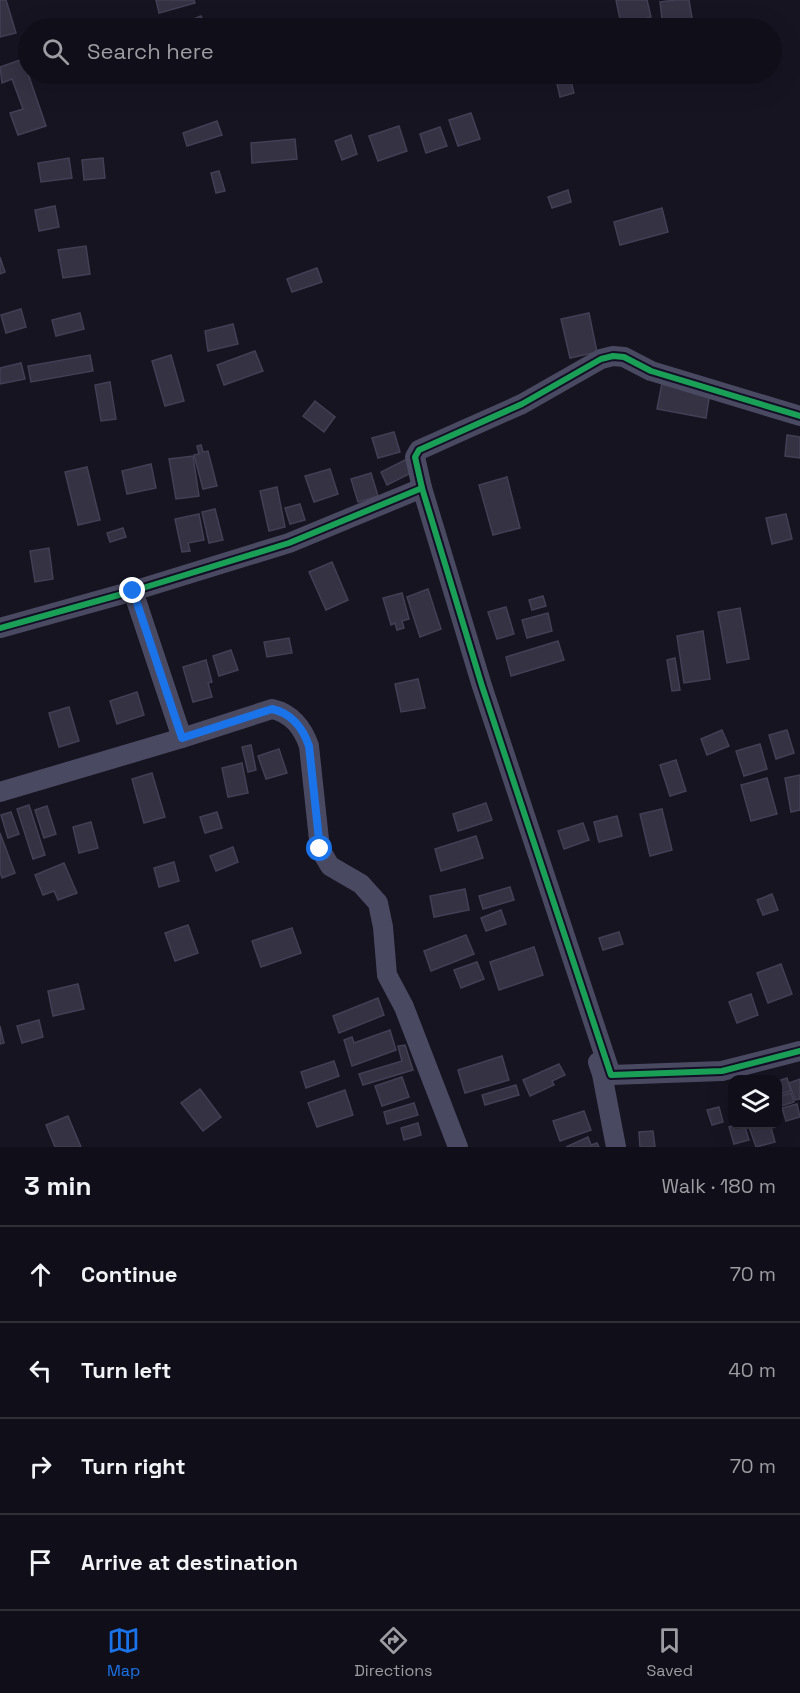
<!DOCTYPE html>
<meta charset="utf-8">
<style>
body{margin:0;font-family:"Space Grotesk",sans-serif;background:#1e1d26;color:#f1f3f6}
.controls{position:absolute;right:18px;bottom:18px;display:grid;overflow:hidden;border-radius:12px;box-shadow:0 6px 24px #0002}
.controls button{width:54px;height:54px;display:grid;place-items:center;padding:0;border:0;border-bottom:2px solid #302f38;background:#100f19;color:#f1f3f6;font:30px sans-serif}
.stop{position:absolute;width:18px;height:18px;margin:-14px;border:4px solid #1a73e8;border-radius:50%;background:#fff}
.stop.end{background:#1a73e8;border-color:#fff;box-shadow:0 2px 6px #0008}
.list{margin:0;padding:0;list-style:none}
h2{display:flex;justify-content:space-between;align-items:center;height:78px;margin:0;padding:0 24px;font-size:26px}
h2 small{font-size:20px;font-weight:400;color:#9c9ca2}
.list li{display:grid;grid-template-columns:39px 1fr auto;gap:18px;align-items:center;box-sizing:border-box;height:96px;padding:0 24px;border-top:2px solid #302f38}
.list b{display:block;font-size:22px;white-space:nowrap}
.list em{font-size:20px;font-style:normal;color:#9c9ca2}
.icon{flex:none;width:33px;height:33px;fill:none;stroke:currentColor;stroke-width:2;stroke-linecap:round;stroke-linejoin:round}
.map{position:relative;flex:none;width:800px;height:1147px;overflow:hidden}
.search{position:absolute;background:#100f19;box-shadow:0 6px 24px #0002;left:18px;right:18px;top:18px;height:66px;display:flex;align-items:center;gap:15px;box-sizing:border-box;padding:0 21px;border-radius:33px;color:#9c9ca2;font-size:22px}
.sheet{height:462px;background:#100f19}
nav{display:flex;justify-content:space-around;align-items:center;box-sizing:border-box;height:84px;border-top:2px solid #302f38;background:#100f19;font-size:16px;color:#9c9ca2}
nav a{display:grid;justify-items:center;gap:3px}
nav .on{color:#1a73e8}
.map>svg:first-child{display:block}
.building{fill:#343243;stroke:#433f54;stroke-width:1.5}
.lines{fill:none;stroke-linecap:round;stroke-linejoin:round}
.minor{stroke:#4a4962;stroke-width:20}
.cycleway-casing{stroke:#130f26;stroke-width:10}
.cycleway{stroke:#1a9f57;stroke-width:6}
.route{stroke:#1a73e8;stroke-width:8}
</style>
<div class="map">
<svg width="800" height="1147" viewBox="0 0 800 1147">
<rect width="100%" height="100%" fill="#161421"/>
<g class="building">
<path d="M0,0H6L16,33L0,37Z"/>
<path d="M156,0H194L195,3L159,13Z"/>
<path d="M616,0H647L651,17L621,24Z"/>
<path d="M675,0H689L693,24L663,27L660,2Z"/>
<path d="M201,16L206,28H172Z"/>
<path d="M23,59L46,126L18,135L10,113L23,109L12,79L2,83L0,67Z"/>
<path d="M112,74H124L125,77L112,79Z"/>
<path d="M563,74H569L574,93L560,97L555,75Z"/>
<path d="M628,74H649L630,80Z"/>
<path d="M471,113L480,139L458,146L449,120Z"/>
<path d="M217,121L222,135L187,146L183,133Z"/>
<path d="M399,126L407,151L378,161L369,136Z"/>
<path d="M440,127L447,146L426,153L420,134Z"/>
<path d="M351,135L357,154L342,160L335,141Z"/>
<path d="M295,139L297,159L252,163L251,143Z"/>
<path d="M69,158L72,178L41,182L38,163Z"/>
<path d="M103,158L105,178L84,180L82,160Z"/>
<path d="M219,171L225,191L216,193L211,173Z"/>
<path d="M568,190L571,202L552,208L548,197Z"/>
<path d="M55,206L59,227L39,231L35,210Z"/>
<path d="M662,208L668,232L620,245L614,222Z"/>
<path d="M86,246L90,274L63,278L58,250Z"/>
<path d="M0,257L5,272L0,274Z"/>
<path d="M317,268L322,282L292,292L287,279Z"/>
<path d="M21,309L26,327L6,333L1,315Z"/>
<path d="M80,313L84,329L56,336L52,320Z"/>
<path d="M589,313L597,352L570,358L561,319Z"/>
<path d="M233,324L238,344L208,351L205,331Z"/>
<path d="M255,351L263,371L224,385L217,365Z"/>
<path d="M90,355L93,371L31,382L28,366Z"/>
<path d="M171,355L184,401L165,406L152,361Z"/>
<path d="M21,363L25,379L0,384V368Z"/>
<path d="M110,382L116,419L101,421L95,385Z"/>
<path d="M662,383L710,392L706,418L657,409Z"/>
<path d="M315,401L335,417L324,432L303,416Z"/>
<path d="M394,432L400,452L378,458L372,438Z"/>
<path d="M787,435L800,437V458L785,456Z"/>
<path d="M201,445L203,452L208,451L217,486L203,489L194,455L199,454L197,446Z"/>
<path d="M193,456L199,496L176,499L169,459Z"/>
<path d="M407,459L413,472L387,485L381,472Z"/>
<path d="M151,464L156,488L127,494L122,471Z"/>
<path d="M87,467L100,520L78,525L65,472Z"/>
<path d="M330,469L338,494L314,502L305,476Z"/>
<path d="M371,473L378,496L358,502L351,479Z"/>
<path d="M507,477L520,528L493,535L479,485Z"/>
<path d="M277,487L285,527L269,531L260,491Z"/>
<path d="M300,504L305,520L290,524L285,508Z"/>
<path d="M215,509L223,540L209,543L202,512Z"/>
<path d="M199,514L204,540L188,543L190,551L182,552L175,519Z"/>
<path d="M786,514L792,539L772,544L766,518Z"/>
<path d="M123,528L126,537L110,542L107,533Z"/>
<path d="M49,548L53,579L35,582L30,551Z"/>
<path d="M332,562L348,600L326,610L309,572Z"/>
<path d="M428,589L441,629L420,637L407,597Z"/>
<path d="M402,593L409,619L402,621L404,628L397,630L395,623L391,625L383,598Z"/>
<path d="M543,596L546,606L532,610L529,600Z"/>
<path d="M506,607L514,634L497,639L488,612Z"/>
<path d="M740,608L749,659L727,663L718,612Z"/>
<path d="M548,613L552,631L527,638L522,620Z"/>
<path d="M703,631L710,679L684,683L677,636Z"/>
<path d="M289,638L292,653L267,657L264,642Z"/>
<path d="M558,641L564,660L511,676L506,657Z"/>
<path d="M231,650L238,670L219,676L213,656Z"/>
<path d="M675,658L680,690L672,691L667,660Z"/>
<path d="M206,660L212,682L208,683L212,697L193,702L183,667Z"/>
<path d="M418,679L425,708L401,712L395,684Z"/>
<path d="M137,692L144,715L117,724L110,701Z"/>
<path d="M69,707L79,741L59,747L49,713Z"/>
<path d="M722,730L729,746L707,755L701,739Z"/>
<path d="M787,730L794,753L776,759L769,735Z"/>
<path d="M760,744L767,769L744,776L736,751Z"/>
<path d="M251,745L256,770L248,772L242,747Z"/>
<path d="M279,749L287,773L266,779L258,756Z"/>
<path d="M676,760L686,791L670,796L660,765Z"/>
<path d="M242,763L248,793L228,797L222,768Z"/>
<path d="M152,773L165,817L144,823L132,779Z"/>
<path d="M800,775V810L791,812L785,778Z"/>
<path d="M767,778L777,814L751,821L741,785Z"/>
<path d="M486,803L492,820L458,831L453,814Z"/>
<path d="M29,805L45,855L33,859L17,809Z"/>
<path d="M47,806L56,834L44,838L35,810Z"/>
<path d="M662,809L672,850L650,856L640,814Z"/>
<path d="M11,812L19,834L8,838L1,815Z"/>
<path d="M217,812L222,828L205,833L200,817Z"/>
<path d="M617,816L622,836L599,842L594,822Z"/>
<path d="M91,822L98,848L79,853L73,827Z"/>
<path d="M583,823L589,840L564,849L558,831Z"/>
<path d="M0,833L15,873L2,878L0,872Z"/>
<path d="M476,836L483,858L441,871L435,849Z"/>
<path d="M233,847L238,862L216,871L210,856Z"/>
<path d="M174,862L179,881L159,887L154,868Z"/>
<path d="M64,863L77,893L58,900L54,891L43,895L35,875Z"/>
<path d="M510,887L514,900L483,909L479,896Z"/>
<path d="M465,889L469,910L434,917L430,896Z"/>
<path d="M772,894L778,910L763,915L757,900Z"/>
<path d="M501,910L506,924L486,931L481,918Z"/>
<path d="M188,925L198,953L175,961L165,933Z"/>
<path d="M292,928L301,953L261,967L252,941Z"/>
<path d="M619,932L623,944L603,950L599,938Z"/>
<path d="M466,935L474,954L431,971L424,951Z"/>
<path d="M534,947L543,975L499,990L490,962Z"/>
<path d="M477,962L484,979L461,988L454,970Z"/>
<path d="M781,964L792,994L768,1003L757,973Z"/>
<path d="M78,984L84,1009L53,1016L48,991Z"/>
<path d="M751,994L758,1015L737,1023L729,1002Z"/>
<path d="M378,998L384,1015L339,1033L333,1016Z"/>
<path d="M39,1020L43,1037L22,1043L17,1026Z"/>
<path d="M0,1026L4,1043L0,1044Z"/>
<path d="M390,1030L396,1050L352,1066L344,1040L352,1037L354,1043Z"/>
<path d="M405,1045L413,1070L363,1085L359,1074L402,1061L398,1046Z"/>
<path d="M502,1056L509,1080L465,1093L458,1070Z"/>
<path d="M334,1061L339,1076L306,1088L301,1072Z"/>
<path d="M559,1064L565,1075L552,1081L554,1085L530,1096L523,1080Z"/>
<path d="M402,1077L409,1097L382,1106L375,1086Z"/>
<path d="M787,1078L791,1091L778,1095V1081Z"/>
<path d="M800,1079V1099L795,1100L789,1083Z"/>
<path d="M516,1085L519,1095L485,1105L482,1095Z"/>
<path d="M200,1089L221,1117L203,1131L181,1103Z"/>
<path d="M345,1090L353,1115L317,1127L308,1103Z"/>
<path d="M791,1093L794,1102L781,1106L778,1097Z"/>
<path d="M414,1103L418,1115L387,1124L384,1112Z"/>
<path d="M797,1104L800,1117L786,1121L782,1108Z"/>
<path d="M719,1107L723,1122L712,1125L707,1110Z"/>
<path d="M584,1111L591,1130L560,1141L553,1121Z"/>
<path d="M68,1116L81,1147H55L46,1125Z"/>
<path d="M418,1123L421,1135L404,1140L401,1128Z"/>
<path d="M737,1124H744L749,1140L734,1144L729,1127Z"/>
<path d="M748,1124H770L775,1142L756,1147Z"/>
<path d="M653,1131L655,1147H640L639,1132Z"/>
<path d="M588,1137L591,1145L597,1143L599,1147H566Z"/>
</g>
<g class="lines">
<g class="minor">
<path d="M422,488L482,686L611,1075L722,1071L800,1051"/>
<path d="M0,628L133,591L289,543L422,488L415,457L419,450L522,404L601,359L613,356L624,357L651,371L800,416"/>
<path d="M182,738L272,709C291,713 303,728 309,746L320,849L330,866L361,884L378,903L383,927L387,975L404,1007L458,1147"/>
<path d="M0,792L182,738L133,591"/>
<path d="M598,1062L602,1074L616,1147"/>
</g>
<g class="cycleway-casing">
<g id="cycleway">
<path d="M422,488L482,686L611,1075L722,1071L800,1051"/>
<path d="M0,628L133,591L289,543L422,488L415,457L419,450L522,404L601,359L613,356L624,357L651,371L800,416"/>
</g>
</g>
<use href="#cycleway" class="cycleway"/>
</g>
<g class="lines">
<path class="route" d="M133,591L182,738L272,709C291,713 303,728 309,746L320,849"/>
</g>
</svg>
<div class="controls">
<button><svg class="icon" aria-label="layers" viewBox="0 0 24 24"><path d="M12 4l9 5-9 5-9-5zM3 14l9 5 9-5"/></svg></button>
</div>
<div class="stop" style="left:320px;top:849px"></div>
<div class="stop end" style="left:133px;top:591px"></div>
<div class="search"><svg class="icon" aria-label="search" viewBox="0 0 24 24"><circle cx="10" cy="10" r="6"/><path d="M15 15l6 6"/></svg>Search here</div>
</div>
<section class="sheet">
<h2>3 min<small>Walk · 180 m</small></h2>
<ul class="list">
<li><svg class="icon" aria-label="ahead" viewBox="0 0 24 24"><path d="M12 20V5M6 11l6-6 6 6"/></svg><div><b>Continue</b></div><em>70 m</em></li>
<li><svg class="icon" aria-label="left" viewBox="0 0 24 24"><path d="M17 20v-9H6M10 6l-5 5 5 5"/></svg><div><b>Turn left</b></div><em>40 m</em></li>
<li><svg class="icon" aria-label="right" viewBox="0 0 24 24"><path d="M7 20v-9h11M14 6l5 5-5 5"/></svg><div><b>Turn right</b></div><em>70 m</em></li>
<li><svg class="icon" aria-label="arrive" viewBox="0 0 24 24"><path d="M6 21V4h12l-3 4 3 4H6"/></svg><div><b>Arrive at destination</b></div></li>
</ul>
</section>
<nav>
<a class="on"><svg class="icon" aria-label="map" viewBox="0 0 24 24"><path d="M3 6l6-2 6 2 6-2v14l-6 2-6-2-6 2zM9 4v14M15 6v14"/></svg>Map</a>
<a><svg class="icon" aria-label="directions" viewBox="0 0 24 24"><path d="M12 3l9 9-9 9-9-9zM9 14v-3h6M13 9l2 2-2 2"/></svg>Directions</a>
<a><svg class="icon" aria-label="saved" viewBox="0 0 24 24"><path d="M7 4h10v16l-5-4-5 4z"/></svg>Saved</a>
</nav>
